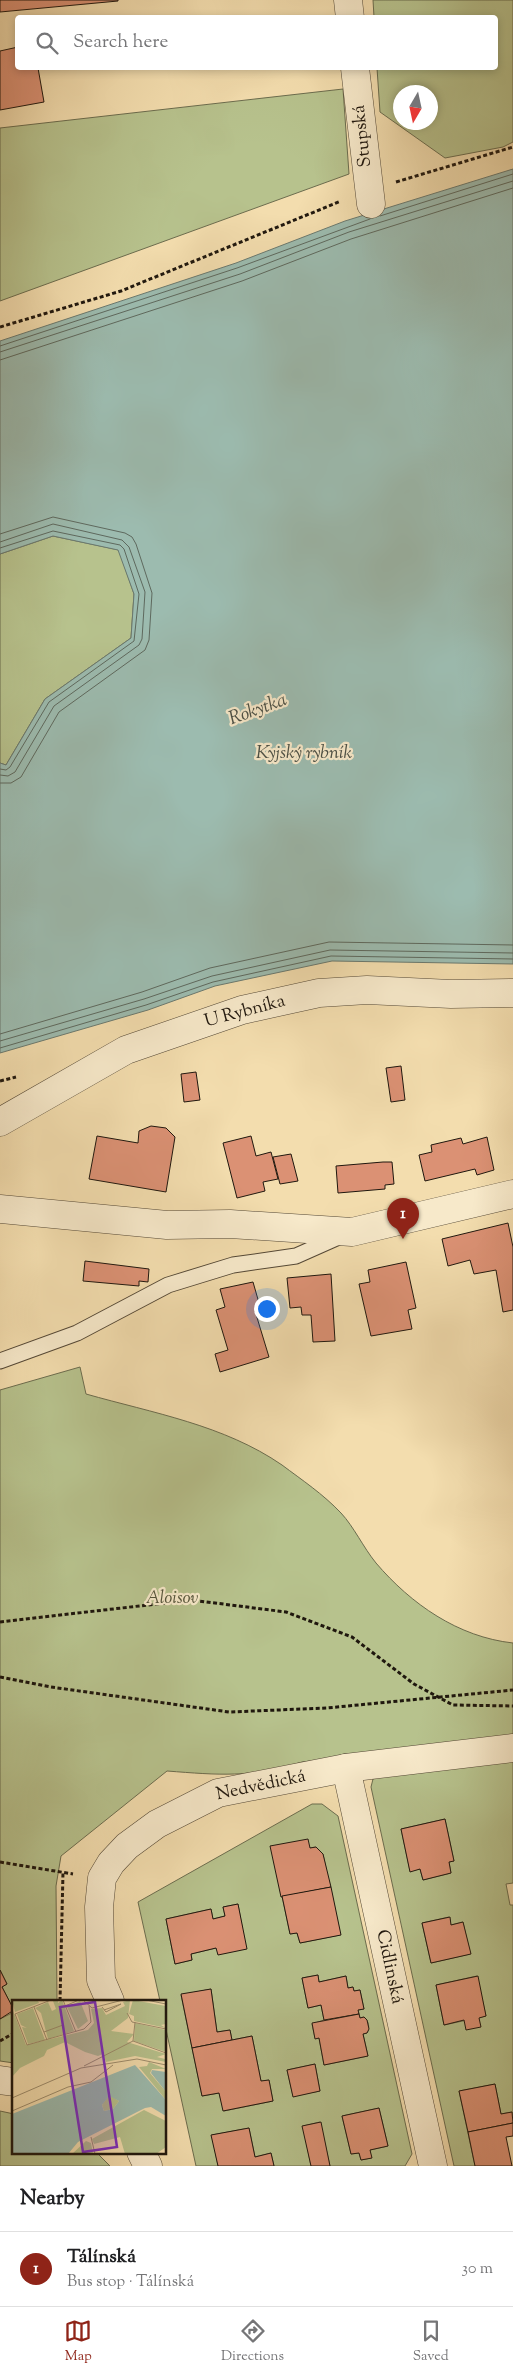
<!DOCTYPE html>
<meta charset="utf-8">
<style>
body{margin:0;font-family:"Sorts Mill Goudy",serif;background:#f6f6f6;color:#202124}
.compass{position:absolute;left:393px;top:85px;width:45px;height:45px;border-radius:50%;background:#fff;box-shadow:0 2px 8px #0003;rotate:189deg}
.you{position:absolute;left:266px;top:1308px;width:18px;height:18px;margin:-12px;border:4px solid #fff;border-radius:50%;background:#1a73e8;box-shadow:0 0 0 8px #1a73e833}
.badge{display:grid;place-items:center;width:32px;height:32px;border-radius:50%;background:#8f2418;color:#fff;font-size:16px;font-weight:700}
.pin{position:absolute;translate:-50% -41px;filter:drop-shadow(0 1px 2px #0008)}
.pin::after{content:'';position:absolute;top:26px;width:18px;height:15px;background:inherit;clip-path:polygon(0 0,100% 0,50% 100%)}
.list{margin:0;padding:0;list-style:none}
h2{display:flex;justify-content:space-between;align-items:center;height:65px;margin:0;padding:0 20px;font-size:21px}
h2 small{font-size:16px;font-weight:400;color:#757577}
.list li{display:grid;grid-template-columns:32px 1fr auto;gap:15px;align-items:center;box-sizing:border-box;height:75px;padding:0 20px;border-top:1px solid #e0e0e0}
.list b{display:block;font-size:19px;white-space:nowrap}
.list p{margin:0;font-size:16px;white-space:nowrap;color:#757577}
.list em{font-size:16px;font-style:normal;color:#757577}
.icon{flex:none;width:28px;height:28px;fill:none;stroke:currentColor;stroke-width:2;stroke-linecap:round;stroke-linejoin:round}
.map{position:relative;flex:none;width:513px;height:2166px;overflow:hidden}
.search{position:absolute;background:#fff;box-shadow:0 2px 8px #0003;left:15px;right:15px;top:15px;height:55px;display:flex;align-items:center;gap:12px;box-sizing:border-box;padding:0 18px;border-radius:5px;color:#757577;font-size:19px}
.sheet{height:140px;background:#fff}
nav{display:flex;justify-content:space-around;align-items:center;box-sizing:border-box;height:70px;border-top:1px solid #e0e0e0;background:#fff;font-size:14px;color:#757577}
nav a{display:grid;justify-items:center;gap:2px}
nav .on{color:#8f2418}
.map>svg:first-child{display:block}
.green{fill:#b7c28d;stroke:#6b6c4e;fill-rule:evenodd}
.water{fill:#9cbbaf;stroke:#6a796f}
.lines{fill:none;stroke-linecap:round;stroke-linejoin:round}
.shore{stroke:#5e695e;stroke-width:1}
.building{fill:#db9174;stroke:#1f170e}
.service-casing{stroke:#544836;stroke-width:17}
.minor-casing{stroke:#544836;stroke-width:29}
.tertiary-casing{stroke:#544836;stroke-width:29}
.path{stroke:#1f170e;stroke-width:3;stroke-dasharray:4 2.5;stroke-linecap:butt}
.service{stroke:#f7e9ca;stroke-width:15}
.minor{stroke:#f7e9ca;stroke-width:28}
.tertiary{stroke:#f7e9ca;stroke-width:28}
.labels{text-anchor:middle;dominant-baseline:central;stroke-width:4.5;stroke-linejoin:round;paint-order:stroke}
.street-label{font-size:18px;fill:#1f170e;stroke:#f7e9ca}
.park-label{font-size:18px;font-style:italic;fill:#54533a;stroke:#f7e9ca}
.water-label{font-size:19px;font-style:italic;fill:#4b5046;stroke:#f7e9ca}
.inset-road{fill:none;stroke:#9e8e6e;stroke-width:1}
.view{fill:#7b2cbf;fill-opacity:0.15;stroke:#7b2cbf;stroke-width:2.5}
.inset-edge{fill:none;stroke:#1f170e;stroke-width:2.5}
</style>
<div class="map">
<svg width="513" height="2166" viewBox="0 0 513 2166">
<rect width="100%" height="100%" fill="#f3ddae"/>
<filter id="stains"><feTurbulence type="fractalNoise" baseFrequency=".004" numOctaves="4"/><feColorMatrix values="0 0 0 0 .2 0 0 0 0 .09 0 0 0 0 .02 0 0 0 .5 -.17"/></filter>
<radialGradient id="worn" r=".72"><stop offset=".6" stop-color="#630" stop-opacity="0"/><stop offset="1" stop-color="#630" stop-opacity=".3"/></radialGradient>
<g class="green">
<path d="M373,0H513V142L503,147L445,158L380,112L377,68H496V18L374,17ZM400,92H430V122H400Z"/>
<path d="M343,89L349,174L0,301V128Z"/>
<path d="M53,536L119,550L134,594L131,638L45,699L6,765L0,763V554Z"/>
<path d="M80,1367L86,1394C153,1413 224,1425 282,1465C302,1480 323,1494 341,1513C354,1527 363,1547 376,1563C411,1604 458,1637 513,1643V1739L302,1762C251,1778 219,1775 167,1771L61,1856L56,1886L57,2001H14V2010L2,1987L7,1984L0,1970V1390Z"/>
<path d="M513,1759V1883L506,1884L510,1905H513V2117L512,2112L501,2114L495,2084L459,2091L475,2166H454L371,1787L373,1779L380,1774ZM445,1819L454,1861L449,1862L451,1873L423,1880L420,1869L410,1871L401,1829ZM449,1917L451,1925L463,1922L470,1954L431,1963L422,1923ZM477,1976L486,2016L444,2025L436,1985Z"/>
<path d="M312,1804H322L338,1816L412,2154L405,2166H330L320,2122L303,2126L311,2166H274L271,2153L255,2157L249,2128L212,2135L218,2166H196L165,2025V2001H160L138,1902ZM316,1847L323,1854L340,1935L300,1943L297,1933L290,1934L282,1896L310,1848ZM238,1904L246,1949L216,1948L191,1954L192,1960L175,1964L166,1919L211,1909L213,1919L225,1916L223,1907ZM318,1975L319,1982L346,1976L348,1988L353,1987L354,1991L360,1990L364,2009L358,2010L360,2018L364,2017C369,2021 370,2028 367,2033L363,2034L368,2056L324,2065L319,2038H315L312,2024L324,2020L321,2005L308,2008L302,1978ZM211,1989L217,2032L230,2030L232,2040L252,2036L261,2081L269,2080L273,2101L224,2111L219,2093L202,2096L181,1995ZM315,2064L320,2091L293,2096L287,2070ZM379,2108L388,2146L370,2150L371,2158L361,2160L359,2153L351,2154L342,2116Z"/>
<path d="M14,2012V2063L0,2061V2019Z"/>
<path d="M0,2111L14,2114V2152H96L110,2166H0Z"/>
</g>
<path class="water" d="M513,169V964L332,961L215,986L148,1010L0,1053V763L6,765L45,699L131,638L134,594L118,550L53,536L0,554V341L236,263L345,221Z"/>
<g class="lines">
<g class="shore">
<path d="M380,216L513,174"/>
<path d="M0,346L237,268L370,219"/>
<path d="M0,352L240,274L349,232L513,181"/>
<path d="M0,360L242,281L351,239L513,188"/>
<path d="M0,534L53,517L125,533L132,537L136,544L152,593L149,640L145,650L59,712L21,777L11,783H0"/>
<path d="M0,542L53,524L122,540L129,547L145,592L142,639L139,645L54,706L15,772L8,776L0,775"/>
<path d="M0,548L53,531L120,545L124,549L139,594L134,641L49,702L10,767L6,770L0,769"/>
<path d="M0,1034L142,992L210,968L329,942L513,945"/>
<path d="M0,1041L144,999L212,976L330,950L513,953"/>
<path d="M0,1048L146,1005L213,982L331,956L513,959"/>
</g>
</g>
<g class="building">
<path d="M0,0H118V1L0,12Z"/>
<path d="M18,47V68H38L44,102L0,110V51Z"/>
<path d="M401,1066L405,1100L391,1102L386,1068Z"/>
<path d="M196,1072L200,1100L184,1102L181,1074Z"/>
<path d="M151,1126L166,1128L175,1137L166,1192L89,1179L97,1136L138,1143L139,1131Z"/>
<path d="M251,1136L256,1156L271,1152L278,1179L263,1182L265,1191L237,1198L223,1143Z"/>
<path d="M487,1137L494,1170L477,1175L475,1169L425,1181L419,1155L432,1152L431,1145L461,1138L463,1144Z"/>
<path d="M291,1154L298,1181L280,1184L273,1157Z"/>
<path d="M383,1162H392L394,1184L385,1185V1189L338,1193L336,1166Z"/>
<path d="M508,1223L513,1247V1310L503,1312L496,1270L474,1274L470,1260L448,1266L442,1239Z"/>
<path d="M85,1261L149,1269L148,1282L139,1281V1286L83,1281Z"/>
<path d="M406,1262L416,1308L408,1310L412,1329L371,1336L359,1284L370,1282L368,1270Z"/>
<path d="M331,1274L335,1341L313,1342L311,1315H302L301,1307L290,1308L287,1278Z"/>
<path d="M253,1282L261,1310L255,1311L269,1357L220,1372L215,1354L228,1350L216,1310L225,1307L220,1289Z"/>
<path d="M445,1819L454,1861L449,1862L451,1873L423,1880L420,1869L410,1872L401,1829Z"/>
<path d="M308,1839L310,1848L316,1847L323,1854L331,1887L281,1897L270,1846Z"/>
<path d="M331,1887L341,1935L300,1943L297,1933L290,1934L282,1896Z"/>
<path d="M238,1904L247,1949L218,1955L216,1948L191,1954L192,1960L175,1964L166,1919L211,1909L213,1919L225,1916L223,1907Z"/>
<path d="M450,1917L451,1925L463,1922L471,1954L431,1963L422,1923Z"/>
<path d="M0,1970L7,1984L2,1987L14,2010L0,2019Z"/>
<path d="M318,1975L319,1982L346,1976L348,1988L353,1987L354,1991L360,1990L364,2009L358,2010L359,2014L324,2020L321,2005L308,2008L302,1978Z"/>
<path d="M478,1976L486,2016L479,2018L481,2027L466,2030L464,2020L444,2025L436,1985Z"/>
<path d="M211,1989L217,2032L230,2030L232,2040L192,2048L181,1994Z"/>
<path d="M359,2014L360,2018L364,2017L367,2020L369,2029L367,2033L363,2034L368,2056L324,2065L319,2038L315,2039L312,2023Z"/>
<path d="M252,2036L261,2081L269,2080L273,2101L223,2111L219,2093L202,2096L192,2048Z"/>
<path d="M315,2064L320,2091L293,2097L287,2070Z"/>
<path d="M495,2084L501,2114L512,2112L513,2123L468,2132L459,2091Z"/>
<path d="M379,2108L388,2146L370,2150L372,2158L361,2160L359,2153L351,2154L342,2116Z"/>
<path d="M321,2122L330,2166H311L302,2126Z"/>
<path d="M513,2123V2136L506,2137L512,2166H475L468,2132Z"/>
<path d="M249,2128L255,2157L271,2153L274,2166H218L211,2135Z"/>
</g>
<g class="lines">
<g class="service-casing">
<path id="service" d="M0,1361L77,1333L168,1285L233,1265L296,1256L341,1236"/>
</g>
<g class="minor-casing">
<g id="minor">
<path d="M348,0L350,18"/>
<path d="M355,68L371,204"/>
<path d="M0,1122L126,1050L242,1010L319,993L367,990L451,994L513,993"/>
<path d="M0,1209L167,1225L230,1224L352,1232L513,1194"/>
<path d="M346,1768L433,2166"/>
<path d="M110,2001L101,1980L99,1907L102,1878L111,1863L127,1846L157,1824L218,1793L346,1768L513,1748"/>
</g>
</g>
<g class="tertiary-casing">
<g id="tertiary">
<path d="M0,2080L14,2082"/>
<path d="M141,2152L148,2166"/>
</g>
</g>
<g class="path">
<path d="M396,182L513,147"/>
<path d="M0,327L121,291L341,201"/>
<path d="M0,1081L16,1077"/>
<path d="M0,1622L191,1600L286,1612L352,1637L414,1684L453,1705L513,1706"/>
<path d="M0,1677L51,1687L229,1712L327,1708L513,1690"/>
<path d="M0,1862L73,1874"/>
<path d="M60,2001L63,1872"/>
<path d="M0,2041L14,2033"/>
</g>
<use href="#service" class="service"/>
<use href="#minor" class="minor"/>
<use href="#tertiary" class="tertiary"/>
</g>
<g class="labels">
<g class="street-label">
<text transform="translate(363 136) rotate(-96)">Stupská</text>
<text transform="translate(245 1012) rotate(-15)">U Rybníka</text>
<text transform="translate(261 1786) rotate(-12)">Nedvědická</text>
<text transform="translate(389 1967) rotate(78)">Cidlinská</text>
</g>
<g class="park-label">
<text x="172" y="1599">Aloisov</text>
</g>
<g class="water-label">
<text transform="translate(258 710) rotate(-20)">Rokytka</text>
<text x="304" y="753">Kyjský rybník</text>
</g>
</g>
<g transform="translate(12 2000)">
<rect width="154" height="154" fill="#f3ddae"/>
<path d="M0,0L26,1L27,3L3,12ZM46,0V3L50,0L62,31L36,39L29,13L23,8L36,2L40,11L44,9L41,1ZM118,0L116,18L99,31L122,34L115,42L154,54L145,57L153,59L154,56V62L123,56L94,62L91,54L86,56L73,52L53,42L35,50L32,56L8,68L0,77V8L14,45L76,30L82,23L79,9L90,8L94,15L113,6L111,2ZM121,0L154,6V24L149,25L154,28L122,21V16L117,14ZM68,1L76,21L66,29L55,7ZM21,8L33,40L16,44L10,27L15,28L9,25L5,14ZM123,23L154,30V52L122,41ZM137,62L154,69H140L138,73L154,92V100L127,67L135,66ZM97,95L107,101L101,109L92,111L90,105ZM132,110L154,121V147L144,154H113L108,137L82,144L80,139ZM74,141L79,143L81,154H60Z" fill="#b7c28d"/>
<path d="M123,65L154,100V116L139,107L133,108L66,142L56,154H0V114ZM97,96L107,101L101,109L92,111L90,105ZM140,70L154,72V92L139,73Z" fill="#9cbbaf" fill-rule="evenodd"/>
<path class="inset-road" d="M39,0L3,14L15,45L72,29L79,22L77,6M51,0L64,32M71,0L80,8L111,0M134,0L154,4M53,6L67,0M22,7L35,40M90,7L94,12L109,4M92,10L109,4M115,13L120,22L154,29M32,32L51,25M121,41L154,53M121,41L123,22M72,66L121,41M0,98L69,68L125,59L154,65M0,111L56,87L79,82L101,65M79,137L83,154"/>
<path class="view" d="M83,2L105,147L71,152L48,7Z"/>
<rect width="154" height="154" class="inset-edge"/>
</g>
<rect width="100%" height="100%" filter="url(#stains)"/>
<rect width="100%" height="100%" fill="url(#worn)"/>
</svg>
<svg class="compass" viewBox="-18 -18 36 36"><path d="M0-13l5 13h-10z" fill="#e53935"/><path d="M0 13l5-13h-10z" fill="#757577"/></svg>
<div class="you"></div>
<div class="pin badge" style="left:403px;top:1239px">1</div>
<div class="search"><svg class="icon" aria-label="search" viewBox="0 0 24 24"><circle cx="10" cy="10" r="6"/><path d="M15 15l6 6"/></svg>Search here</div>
</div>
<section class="sheet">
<h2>Nearby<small></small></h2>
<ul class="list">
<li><span class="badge">1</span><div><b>Tálínská</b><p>Bus stop · Tálínská</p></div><em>30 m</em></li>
</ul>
</section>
<nav>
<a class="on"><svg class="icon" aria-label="map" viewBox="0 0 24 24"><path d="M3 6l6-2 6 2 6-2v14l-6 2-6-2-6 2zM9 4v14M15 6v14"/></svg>Map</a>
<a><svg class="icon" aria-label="directions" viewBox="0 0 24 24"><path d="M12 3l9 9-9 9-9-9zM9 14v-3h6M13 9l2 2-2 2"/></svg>Directions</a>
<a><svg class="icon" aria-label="saved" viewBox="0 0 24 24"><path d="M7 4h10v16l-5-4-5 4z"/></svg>Saved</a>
</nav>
